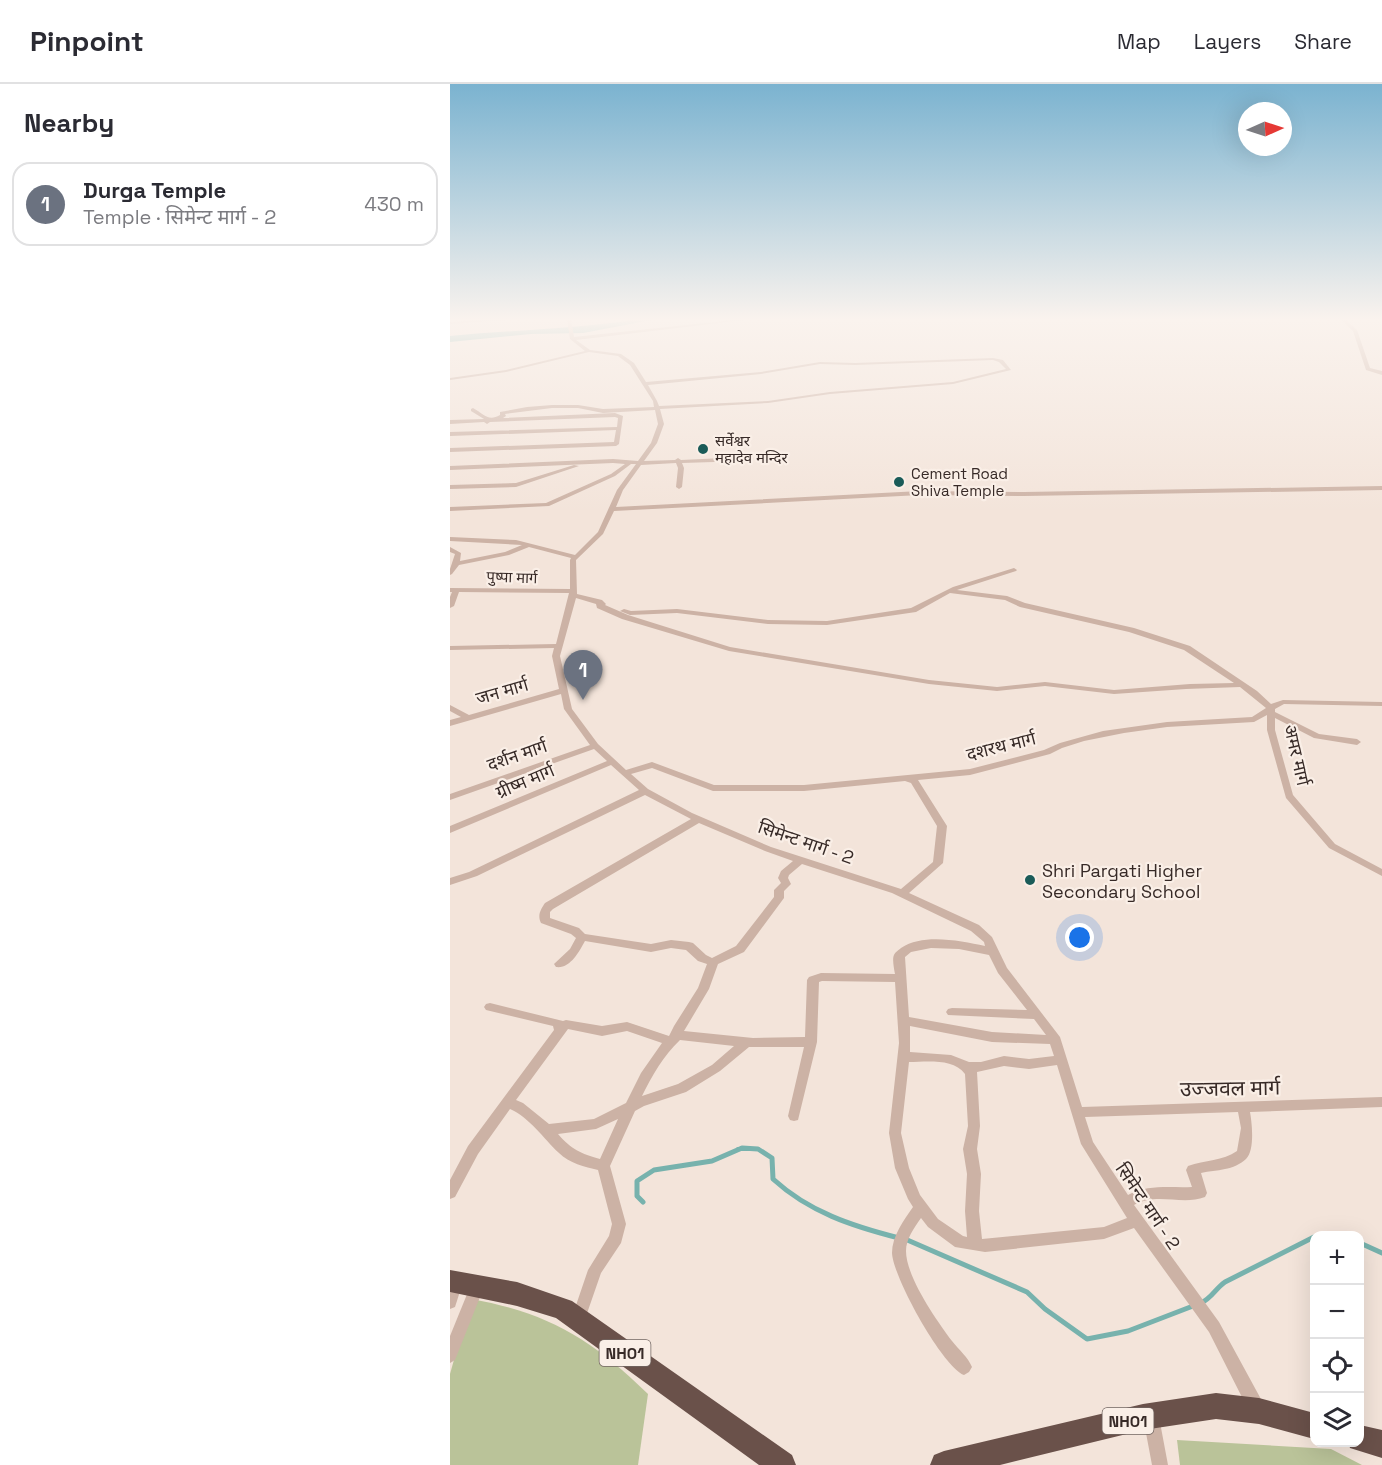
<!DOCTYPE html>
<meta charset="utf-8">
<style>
body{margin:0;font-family:"Space Grotesk","Noto Sans Devanagari",sans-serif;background:#f2f2f3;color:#2b2b33}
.controls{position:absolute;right:18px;bottom:18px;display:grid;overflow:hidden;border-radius:12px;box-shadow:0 6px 24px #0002}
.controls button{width:54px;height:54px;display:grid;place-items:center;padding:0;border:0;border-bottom:2px solid #e1e1e2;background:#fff;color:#2b2b33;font:30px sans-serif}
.compass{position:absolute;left:788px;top:18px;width:54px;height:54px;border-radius:50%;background:#fff;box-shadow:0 6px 24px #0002;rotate:87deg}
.you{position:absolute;left:630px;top:854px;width:21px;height:21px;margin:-15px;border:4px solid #fff;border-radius:50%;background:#1a73e8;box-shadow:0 0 0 9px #1a73e833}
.badge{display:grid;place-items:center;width:39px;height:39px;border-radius:50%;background:#0b8043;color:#fff;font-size:20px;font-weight:700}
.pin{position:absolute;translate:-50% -50px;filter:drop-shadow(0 2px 3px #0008)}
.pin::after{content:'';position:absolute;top:32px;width:21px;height:18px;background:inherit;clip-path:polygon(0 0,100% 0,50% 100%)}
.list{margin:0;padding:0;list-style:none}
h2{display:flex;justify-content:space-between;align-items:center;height:78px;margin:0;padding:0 24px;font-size:26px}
h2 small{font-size:20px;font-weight:400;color:#7c7c81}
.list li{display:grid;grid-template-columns:39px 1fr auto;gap:18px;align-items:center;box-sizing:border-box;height:84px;margin:0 12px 12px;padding:0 12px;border:2px solid #e1e1e2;border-radius:18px}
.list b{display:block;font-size:22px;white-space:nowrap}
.list p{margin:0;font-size:20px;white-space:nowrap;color:#7c7c81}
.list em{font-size:20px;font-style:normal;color:#7c7c81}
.icon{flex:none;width:33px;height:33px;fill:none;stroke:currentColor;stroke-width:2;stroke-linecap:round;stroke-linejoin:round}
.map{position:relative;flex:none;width:932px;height:1381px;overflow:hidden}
header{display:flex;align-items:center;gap:36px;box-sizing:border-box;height:84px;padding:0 30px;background:#fff;border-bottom:2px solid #e1e1e2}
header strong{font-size:28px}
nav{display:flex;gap:33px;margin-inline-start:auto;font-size:21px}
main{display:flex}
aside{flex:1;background:#fff}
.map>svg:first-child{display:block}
.green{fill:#bac399}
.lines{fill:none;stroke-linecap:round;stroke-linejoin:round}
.stream-far1{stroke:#77b2ad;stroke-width:4}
.stream{stroke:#77b2ad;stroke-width:5}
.river{fill:#77b2ad;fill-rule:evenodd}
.minor{fill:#ccb2a5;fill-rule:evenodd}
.tertiary{fill:#ccb2a5;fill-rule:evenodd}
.trunk{fill:#6a514a;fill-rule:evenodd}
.poi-dot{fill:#1a5b58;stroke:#faefe7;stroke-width:2}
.labels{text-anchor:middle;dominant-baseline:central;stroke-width:4.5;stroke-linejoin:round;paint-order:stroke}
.far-poi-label{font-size:15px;fill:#372a27;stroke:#faefe7;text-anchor:start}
.far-street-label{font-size:15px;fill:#372a27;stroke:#faefe7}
.shield{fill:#faefe7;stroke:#726561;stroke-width:1.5}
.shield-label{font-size:16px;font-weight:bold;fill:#372a27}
.street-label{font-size:18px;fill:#372a27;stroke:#faefe7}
.poi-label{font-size:18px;fill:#372a27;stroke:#faefe7;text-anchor:start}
.near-street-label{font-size:21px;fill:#372a27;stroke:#faefe7}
</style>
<header>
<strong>Pinpoint</strong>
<nav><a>Map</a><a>Layers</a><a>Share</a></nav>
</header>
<main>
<aside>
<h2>Nearby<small></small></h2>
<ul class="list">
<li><span class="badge" style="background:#6b7280">1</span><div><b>Durga Temple</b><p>Temple · सिमेन्ट मार्ग - 2</p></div><em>430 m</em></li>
</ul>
</aside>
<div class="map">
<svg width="932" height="1381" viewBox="0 0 932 1381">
<rect width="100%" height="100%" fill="#f3e4da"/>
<g class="green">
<path d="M21,1215C99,1229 141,1255 198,1310L188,1381H0V1290Z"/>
<path d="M727,1356L881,1365L912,1381H730Z"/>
</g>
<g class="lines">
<path class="stream-far1" d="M288,1065H308"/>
<g class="stream">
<path d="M193,1118L187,1112V1097L204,1086L262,1077L292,1064L308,1065L322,1074L323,1095C359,1128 402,1142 449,1154"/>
<path d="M870,1152H891"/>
<path d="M455,1155L577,1208L595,1225L637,1255L678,1247L743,1222"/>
<path d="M910,1159L932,1169"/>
<path d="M751,1219C762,1214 765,1205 775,1198L864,1153"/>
</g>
<path class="river" d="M189,235H207L133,249L81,250L0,258V252C63,246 126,245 189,235Z"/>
<g class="minor">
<path d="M50,235H69L0,240V238Z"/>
<path d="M117,235H121L124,253L292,235H303L126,256L140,266L171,270L184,279L196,298L311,288L370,278L405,279L543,274L553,276L561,286L503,300L380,310L318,319L210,325L214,340L207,359L194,377L225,376L228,374L231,376L295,373L298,375L295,377L232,379L234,384L232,403L229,405L226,403L228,384L226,379L191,381L173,406L166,423L470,407L574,408L932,402V406L574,412L470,411L164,427L153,450L126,476L127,510L152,516L156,520L155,521L178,531L280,563L479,596L547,603L595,598L664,606L740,600L784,599L734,566L679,548L570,523L555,516L500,509L466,528L377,541L318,540L227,529L180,531L170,527L174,525L181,527L227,525L318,536L377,537L461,524L503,503L564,484L567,486L566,487L507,506L557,512L575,519L684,544L740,562L807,607L821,620L833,616L932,618V622L834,620L825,625V628L869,650L907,655L911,658L907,661L864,654L825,634V646L843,711L885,760L932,785V792L879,764L836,714L817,646V631L804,638L717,643L674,649L634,657L612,664L600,670L520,691L468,696L497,742L493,779L459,809L529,841L542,853L557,884L610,953L632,1023L932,1013V1023L800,1028C802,1039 805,1066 796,1075C791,1080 782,1084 775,1085C767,1087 759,1087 751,1089L757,1109L755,1113C732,1122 707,1108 684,1121L769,1238L812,1317L814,1323L812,1329L806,1331L800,1329L759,1248L684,1144L654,1155L535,1168L505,1163L478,1143L471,1134C464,1144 456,1155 456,1167C456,1193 487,1237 502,1257C509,1266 518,1273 522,1283L519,1288L514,1291C492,1282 443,1193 442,1169C442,1152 454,1136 463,1123L458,1115L445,1084L439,1049L449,959L445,898L372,897L369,898L367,958L348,1036L344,1037L340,1036L338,1032L354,963H299L270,987L236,1008L194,1022L185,1027L160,1082L176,1140L171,1159L151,1189L134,1238L129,1240L124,1238L122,1233L138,1186L159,1152L162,1140L148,1086C135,1083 119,1079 109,1069C93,1054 80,1034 60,1025L28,1070L5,1113L0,1115V1096L18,1062L104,946L103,942L36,926L34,923L36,920L40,919L113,937L116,936L152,942L177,938L219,952L224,942L248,904L257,880L248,877L236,866L221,864L201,868L135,857C129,868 120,885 106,883L104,880L120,865L126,854L121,850L91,839C87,831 91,825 95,819L241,735L195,711L27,792L0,801V794L19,788L189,706L161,681L0,749V742L157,677L144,665L0,716V710L140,661L114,625L111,610L0,642V636L11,633L0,627V621L19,631L109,605L102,572L104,564L0,566V562L106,560L119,509L9,508L4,522L0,524V513L2,508H0V504L120,505V476L121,474L79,463L59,471L9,481L2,490L0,491V485L5,470L0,468V463L11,469L10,477L55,468L72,461L0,457V453L66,456L125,471L148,448L167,406L186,380H181L165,392L99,422L0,427V423L96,419L161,390L175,380L163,379L0,386V382L163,375L188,377L201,359L208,340L205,326L153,329L128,324H102L55,330L56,332L53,334L165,329L173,332L169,360L166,362L0,368V364L164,358L166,346L0,352V348L167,343L168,334L165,333L40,338L37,340L34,338L0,340V336L34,335L21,327V325L23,324C34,330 38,338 50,331V328L77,323L102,321H128L153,325L204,323L203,317L180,281L168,272L139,268L56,288L0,296V294L56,286L135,267L120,255ZM543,276L549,278L556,285L503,298L380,308L318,317L209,322L207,317L198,301L311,290L370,280L405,281ZM126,514L146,520L147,524L172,535L279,567L479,600L547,607L595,602L664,610L736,605L790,603L816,624L802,633L717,638L653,647L610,659L594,666L520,685L354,701H264L202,678L176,686L148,660L122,625L110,572ZM202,684L263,707H354L455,697L461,699L487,742L483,778L451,805L321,763L242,729L198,705L181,690ZM249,739L315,767L343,777L331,787L328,794L331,799L324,806V813L286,862L262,874L256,871L243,859L239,858L221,856L201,860L135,850L129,844L100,834V828L103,825ZM352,780L442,809L521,847L534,858L535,862C510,857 474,849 451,864C449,866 445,868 444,871C442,875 444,885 445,890L371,889L359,893L357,896L355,953L303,954L234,947L259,905L268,880L294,868L334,814V807L341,800L338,794L339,791ZM481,864L509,865L539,871L548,889L577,926L502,924L498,925L496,928L498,931L584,935L596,951L542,948L459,933L455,873L461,868ZM460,942L542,958L600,960L604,972L579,975L554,972L531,978H519L501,971L460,968ZM118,945L152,952L177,947L212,959L191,989L176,1019L144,1035L99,1040L73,1019L66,1016ZM230,956L284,962L262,981L228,1000L192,1012C202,992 213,972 230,956ZM459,978C477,978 503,974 515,990L518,1042L513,1065L517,1090L515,1127L517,1153L513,1152L488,1135L470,1111L459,1084L451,1049ZM607,981L631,1060L677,1134L654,1143L532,1155L529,1127L531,1090L527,1065L530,1042L527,988L554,982L579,985ZM788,1028L791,1044L787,1067C773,1077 755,1076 738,1082L736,1086L742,1103C719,1104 699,1100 678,1111L643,1058L635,1033ZM168,1035L150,1075C131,1070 121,1065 108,1050L146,1045Z"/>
<path d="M124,381L129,382L66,403L0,405V401L66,399Z"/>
<path d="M6,1191L11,1193L13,1198L5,1223L0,1225V1195L1,1193Z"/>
<path d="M27,1196L32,1198L34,1203L5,1276L0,1279V1252L22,1198Z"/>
<path d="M701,1325L707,1327L709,1333L718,1381H702L693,1333L695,1327Z"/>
</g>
<path class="tertiary" d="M890,235H895L907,246L920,284L932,287V291L916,286L903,247Z"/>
<g class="trunk">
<path d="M0,1186L67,1198L122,1217L342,1371L346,1381H309L106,1234L67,1222L0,1208Z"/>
<path d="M766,1309L809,1314L864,1329V1355L809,1340L766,1335L693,1346L550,1381H480L484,1371L494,1367L693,1320Z"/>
<path d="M910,1341L932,1346V1374L900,1364L898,1358H910Z"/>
</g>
</g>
<linearGradient id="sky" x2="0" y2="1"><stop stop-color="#7bb3d0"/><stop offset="0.55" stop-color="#faf3ee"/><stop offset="1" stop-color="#faf3ee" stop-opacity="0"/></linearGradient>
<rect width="932" height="428" fill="url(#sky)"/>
<g class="poi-dot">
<circle cx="253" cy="365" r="6"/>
<circle cx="449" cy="398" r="6"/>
<circle cx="580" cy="796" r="6"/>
</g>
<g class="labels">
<g class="far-poi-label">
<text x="265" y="356">सर्वेश्वर<tspan x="265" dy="17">महादेव मन्दिर</tspan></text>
<text x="461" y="389">Cement Road<tspan x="461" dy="17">Shiva Temple</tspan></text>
</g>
<g class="far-street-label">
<text transform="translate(62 493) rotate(2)">पुष्पा मार्ग</text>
</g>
<g class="shield">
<rect x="149.5" y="1256" width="51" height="26" rx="4.5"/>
<rect x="652.5" y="1324" width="51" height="26" rx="4.5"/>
</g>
<g class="shield-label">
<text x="175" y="1269">NH01</text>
<text x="678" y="1337">NH01</text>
</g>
<g class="street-label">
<text transform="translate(52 607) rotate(-16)">जन मार्ग</text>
<text transform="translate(551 662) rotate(-14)">दशरथ मार्ग</text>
<text transform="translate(67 671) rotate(-19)">दर्शन मार्ग</text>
<text transform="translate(847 671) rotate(77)">अमर मार्ग</text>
<text transform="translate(75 697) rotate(-23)">ग्रीष्म मार्ग</text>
<text transform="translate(356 758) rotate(19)">सिमेन्ट मार्ग - 2</text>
<text transform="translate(698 1122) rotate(56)">सिमेन्ट मार्ग - 2</text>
</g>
<g class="poi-label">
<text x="592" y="786">Shri Pargati Higher<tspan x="592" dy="21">Secondary School</tspan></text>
</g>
<g class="near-street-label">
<text transform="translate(780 1004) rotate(-1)">उज्जवल मार्ग</text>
</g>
</g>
</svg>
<div class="controls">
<button>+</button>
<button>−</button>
<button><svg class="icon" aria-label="locate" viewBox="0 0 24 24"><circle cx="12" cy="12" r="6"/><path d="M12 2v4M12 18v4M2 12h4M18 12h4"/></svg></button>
<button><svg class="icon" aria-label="layers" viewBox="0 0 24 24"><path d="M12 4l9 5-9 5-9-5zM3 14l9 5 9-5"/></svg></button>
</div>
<svg class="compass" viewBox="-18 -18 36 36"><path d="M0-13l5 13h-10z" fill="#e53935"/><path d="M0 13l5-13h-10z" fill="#7c7c81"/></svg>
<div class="you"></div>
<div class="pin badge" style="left:133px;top:616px;background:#6b7280">1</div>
</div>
</main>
